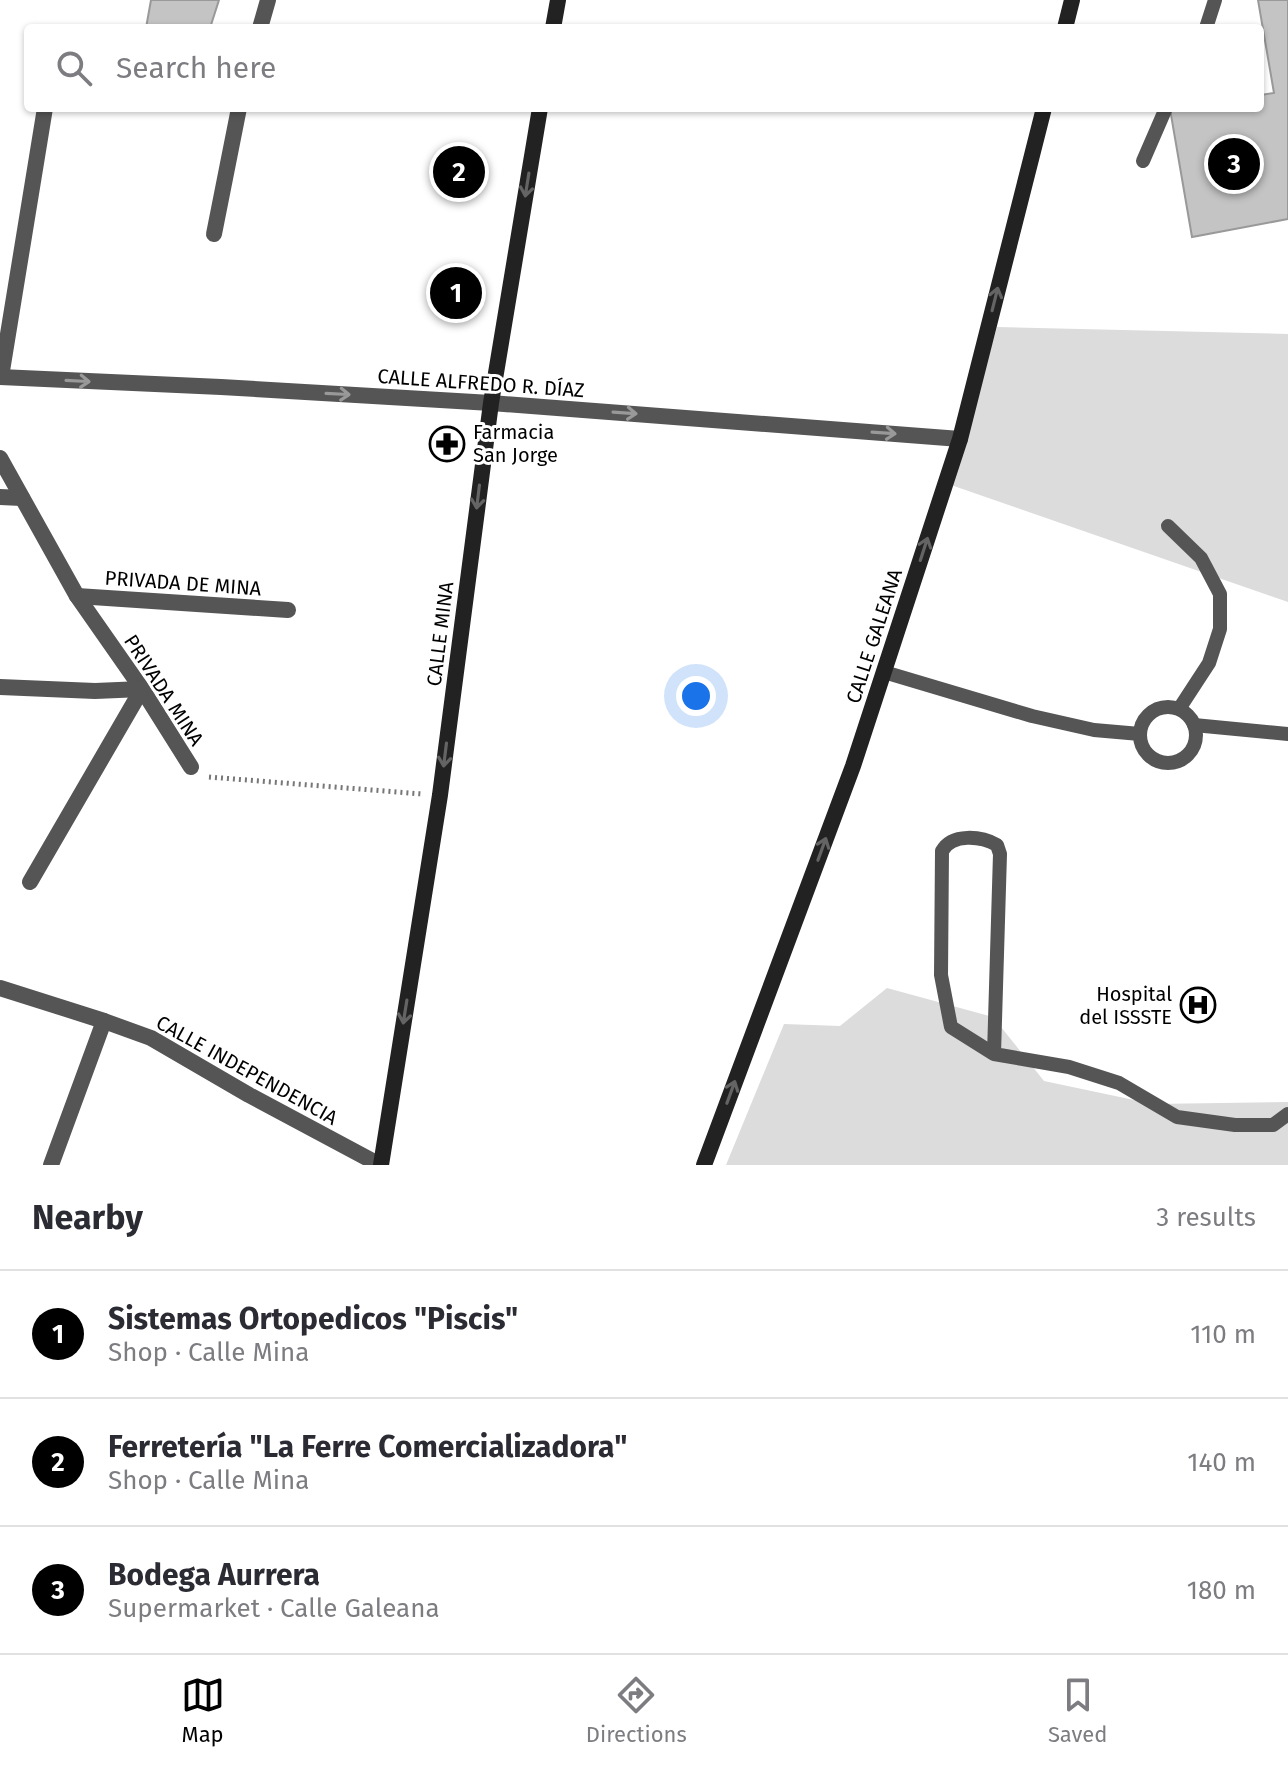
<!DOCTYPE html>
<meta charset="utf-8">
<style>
body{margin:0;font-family:"Fira Sans",sans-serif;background:#f7f7f7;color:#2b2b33}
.you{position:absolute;left:696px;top:696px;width:28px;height:28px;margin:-20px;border:6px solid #fff;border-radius:50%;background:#1a73e8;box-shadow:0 0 0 12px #1a73e833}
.badge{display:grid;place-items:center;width:52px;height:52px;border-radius:50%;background:#000;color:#fff;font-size:26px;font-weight:700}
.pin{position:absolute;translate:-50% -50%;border:4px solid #fff;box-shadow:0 2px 8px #0006}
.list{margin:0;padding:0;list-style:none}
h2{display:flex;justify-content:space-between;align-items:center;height:104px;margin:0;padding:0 32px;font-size:34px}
h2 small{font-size:26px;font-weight:400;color:#7c7c81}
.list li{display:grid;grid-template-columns:52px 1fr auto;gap:24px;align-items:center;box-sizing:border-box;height:128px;padding:0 32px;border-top:2px solid #e1e1e2}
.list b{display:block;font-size:30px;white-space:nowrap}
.list p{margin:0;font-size:26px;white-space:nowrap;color:#7c7c81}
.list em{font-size:26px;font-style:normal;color:#7c7c81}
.icon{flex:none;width:44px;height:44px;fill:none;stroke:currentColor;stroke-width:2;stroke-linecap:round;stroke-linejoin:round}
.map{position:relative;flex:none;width:1288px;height:1165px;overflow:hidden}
.search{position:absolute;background:#fff;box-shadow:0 2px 6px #0004;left:24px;right:24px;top:24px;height:88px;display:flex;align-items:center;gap:20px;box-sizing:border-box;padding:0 28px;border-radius:8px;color:#7c7c81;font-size:30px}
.sheet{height:488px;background:#fff}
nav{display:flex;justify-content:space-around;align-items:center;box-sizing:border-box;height:112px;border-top:2px solid #e1e1e2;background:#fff;font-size:22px;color:#7c7c81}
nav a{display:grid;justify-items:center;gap:4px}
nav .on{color:#000}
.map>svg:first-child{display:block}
.green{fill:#dcdcdc}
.building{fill:#c4c4c4;stroke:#999;stroke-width:2}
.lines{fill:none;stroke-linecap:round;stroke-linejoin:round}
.path{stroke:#777;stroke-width:5;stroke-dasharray:2 4;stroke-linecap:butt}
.service{stroke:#555;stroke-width:14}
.minor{stroke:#555;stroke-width:16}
.secondary{stroke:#222;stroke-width:16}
.oneway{stroke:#646464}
.oneway2{stroke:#999}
.labels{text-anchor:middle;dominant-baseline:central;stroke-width:6;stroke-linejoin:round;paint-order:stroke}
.street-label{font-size:20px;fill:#000;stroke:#fff}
.poi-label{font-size:20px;fill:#000;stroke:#fff;text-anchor:start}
</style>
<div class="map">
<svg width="1288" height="1165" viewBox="0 0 1288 1165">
<rect width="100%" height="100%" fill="#fff"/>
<g class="green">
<path d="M997,327L1288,334V602L951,485Z"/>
<path d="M887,988L993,1017L1044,1081L1153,1104L1288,1102V1165H726L784,1024L840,1026Z"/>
</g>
<g class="building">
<path d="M151,0H219L210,28H146Z"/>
<path d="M1258,0H1288V219L1192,237L1170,109L1260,108V95L1274,93Z"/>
</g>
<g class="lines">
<path class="path" d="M209,777L422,794"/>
<g class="service">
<path d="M1206,28L1215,0"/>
<path d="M1143,161L1166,108"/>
<path d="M1168,526L1201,558L1220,594V629L1209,663L1179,709"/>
<path d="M884,672L1032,716L1094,730L1140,734"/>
<circle cx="1168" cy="735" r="28"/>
<path d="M1194,725L1288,734"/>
<path d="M994,1054L1000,854L997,845C981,836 952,833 942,851L941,975L951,1027L994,1054L1069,1067L1119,1083L1177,1117L1235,1125H1273L1288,1114"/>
</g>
<g class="minor">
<path d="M260,28L268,0"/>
<path d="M214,234L239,108"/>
<path d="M0,377L221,387L491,403L960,439"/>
<path d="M1,377L45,108"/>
<path d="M0,458L77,596L142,689L191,767"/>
<path d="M0,497L22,498"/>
<path d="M77,596L288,610"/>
<path d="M0,687L95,691L142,689"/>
<path d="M30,882L142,689"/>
<path d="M0,988L104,1021L151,1038L249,1095L380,1165"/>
<path d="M51,1165L104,1021"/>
</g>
<g class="secondary">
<path d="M553,28L558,0"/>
<path d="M1065,28L1072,0"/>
<path d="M381,1165L440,795L491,403L540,108"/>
<path d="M704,1165L853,766L960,439L1044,108"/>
</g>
</g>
<defs><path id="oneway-shaft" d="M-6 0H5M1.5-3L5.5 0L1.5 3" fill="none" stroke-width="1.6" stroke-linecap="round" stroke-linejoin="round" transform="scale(2)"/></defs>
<g class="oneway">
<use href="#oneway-shaft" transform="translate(527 185) rotate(99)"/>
<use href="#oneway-shaft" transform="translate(995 299) rotate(-76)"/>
<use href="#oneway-shaft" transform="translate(478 497) rotate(97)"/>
<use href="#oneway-shaft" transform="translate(924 549) rotate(-72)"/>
<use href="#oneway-shaft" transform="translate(445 755) rotate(97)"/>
<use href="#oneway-shaft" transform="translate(822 849) rotate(-70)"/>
<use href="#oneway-shaft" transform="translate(405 1012) rotate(99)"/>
<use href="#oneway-shaft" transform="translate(731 1092) rotate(-70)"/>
</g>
<g class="oneway2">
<use href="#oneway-shaft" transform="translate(78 381) rotate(3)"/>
<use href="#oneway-shaft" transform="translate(338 394) rotate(3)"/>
<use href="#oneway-shaft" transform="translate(625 413) rotate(4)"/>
<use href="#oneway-shaft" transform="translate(884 433) rotate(4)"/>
</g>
<defs>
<g id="pharmacy-ring" transform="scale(1.8)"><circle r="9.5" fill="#fff" stroke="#000" stroke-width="1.5"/><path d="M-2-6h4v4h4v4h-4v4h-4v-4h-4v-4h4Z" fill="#000"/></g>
<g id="hospital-ring" transform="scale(1.8)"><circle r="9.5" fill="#fff" stroke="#000" stroke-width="1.5"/><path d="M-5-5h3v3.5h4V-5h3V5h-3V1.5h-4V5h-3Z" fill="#000"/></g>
</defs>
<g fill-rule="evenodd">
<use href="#pharmacy-ring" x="447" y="444"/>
<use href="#hospital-ring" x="1198" y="1005"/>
</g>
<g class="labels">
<g class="street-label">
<text transform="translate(481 383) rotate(4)">CALLE ALFREDO R. DÍAZ</text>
<text transform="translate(183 583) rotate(4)">PRIVADA DE MINA</text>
<text transform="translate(440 634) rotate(-83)">CALLE MINA</text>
<text transform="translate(874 636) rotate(-72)">CALLE GALEANA</text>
<text transform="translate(164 690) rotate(57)">PRIVADA MINA</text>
<text transform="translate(247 1070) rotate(29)">CALLE INDEPENDENCIA</text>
</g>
<g class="poi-label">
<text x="473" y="432">Farmacia<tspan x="473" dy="23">San Jorge</tspan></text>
<text x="1172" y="994" text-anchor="end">Hospital<tspan x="1172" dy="23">del ISSSTE</tspan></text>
</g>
</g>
</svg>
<div class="you"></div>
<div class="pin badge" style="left:456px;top:293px">1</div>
<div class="pin badge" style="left:459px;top:172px">2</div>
<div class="pin badge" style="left:1234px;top:164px">3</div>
<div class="search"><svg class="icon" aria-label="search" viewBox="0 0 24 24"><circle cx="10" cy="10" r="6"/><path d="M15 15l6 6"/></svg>Search here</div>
</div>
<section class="sheet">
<h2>Nearby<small>3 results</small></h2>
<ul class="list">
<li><span class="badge">1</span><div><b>Sistemas Ortopedicos &quot;Piscis&quot;</b><p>Shop · Calle Mina</p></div><em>110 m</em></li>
<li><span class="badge">2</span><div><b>Ferretería &quot;La Ferre Comercializadora&quot;</b><p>Shop · Calle Mina</p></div><em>140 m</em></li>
<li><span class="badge">3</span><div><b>Bodega Aurrera</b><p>Supermarket · Calle Galeana</p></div><em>180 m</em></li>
</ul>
</section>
<nav>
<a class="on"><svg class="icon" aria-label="map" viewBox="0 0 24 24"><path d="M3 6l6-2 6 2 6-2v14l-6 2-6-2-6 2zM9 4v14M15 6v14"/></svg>Map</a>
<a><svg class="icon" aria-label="directions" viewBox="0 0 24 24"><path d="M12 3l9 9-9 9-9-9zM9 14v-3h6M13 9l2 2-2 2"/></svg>Directions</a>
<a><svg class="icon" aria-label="saved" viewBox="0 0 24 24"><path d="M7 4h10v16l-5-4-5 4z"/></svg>Saved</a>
</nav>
